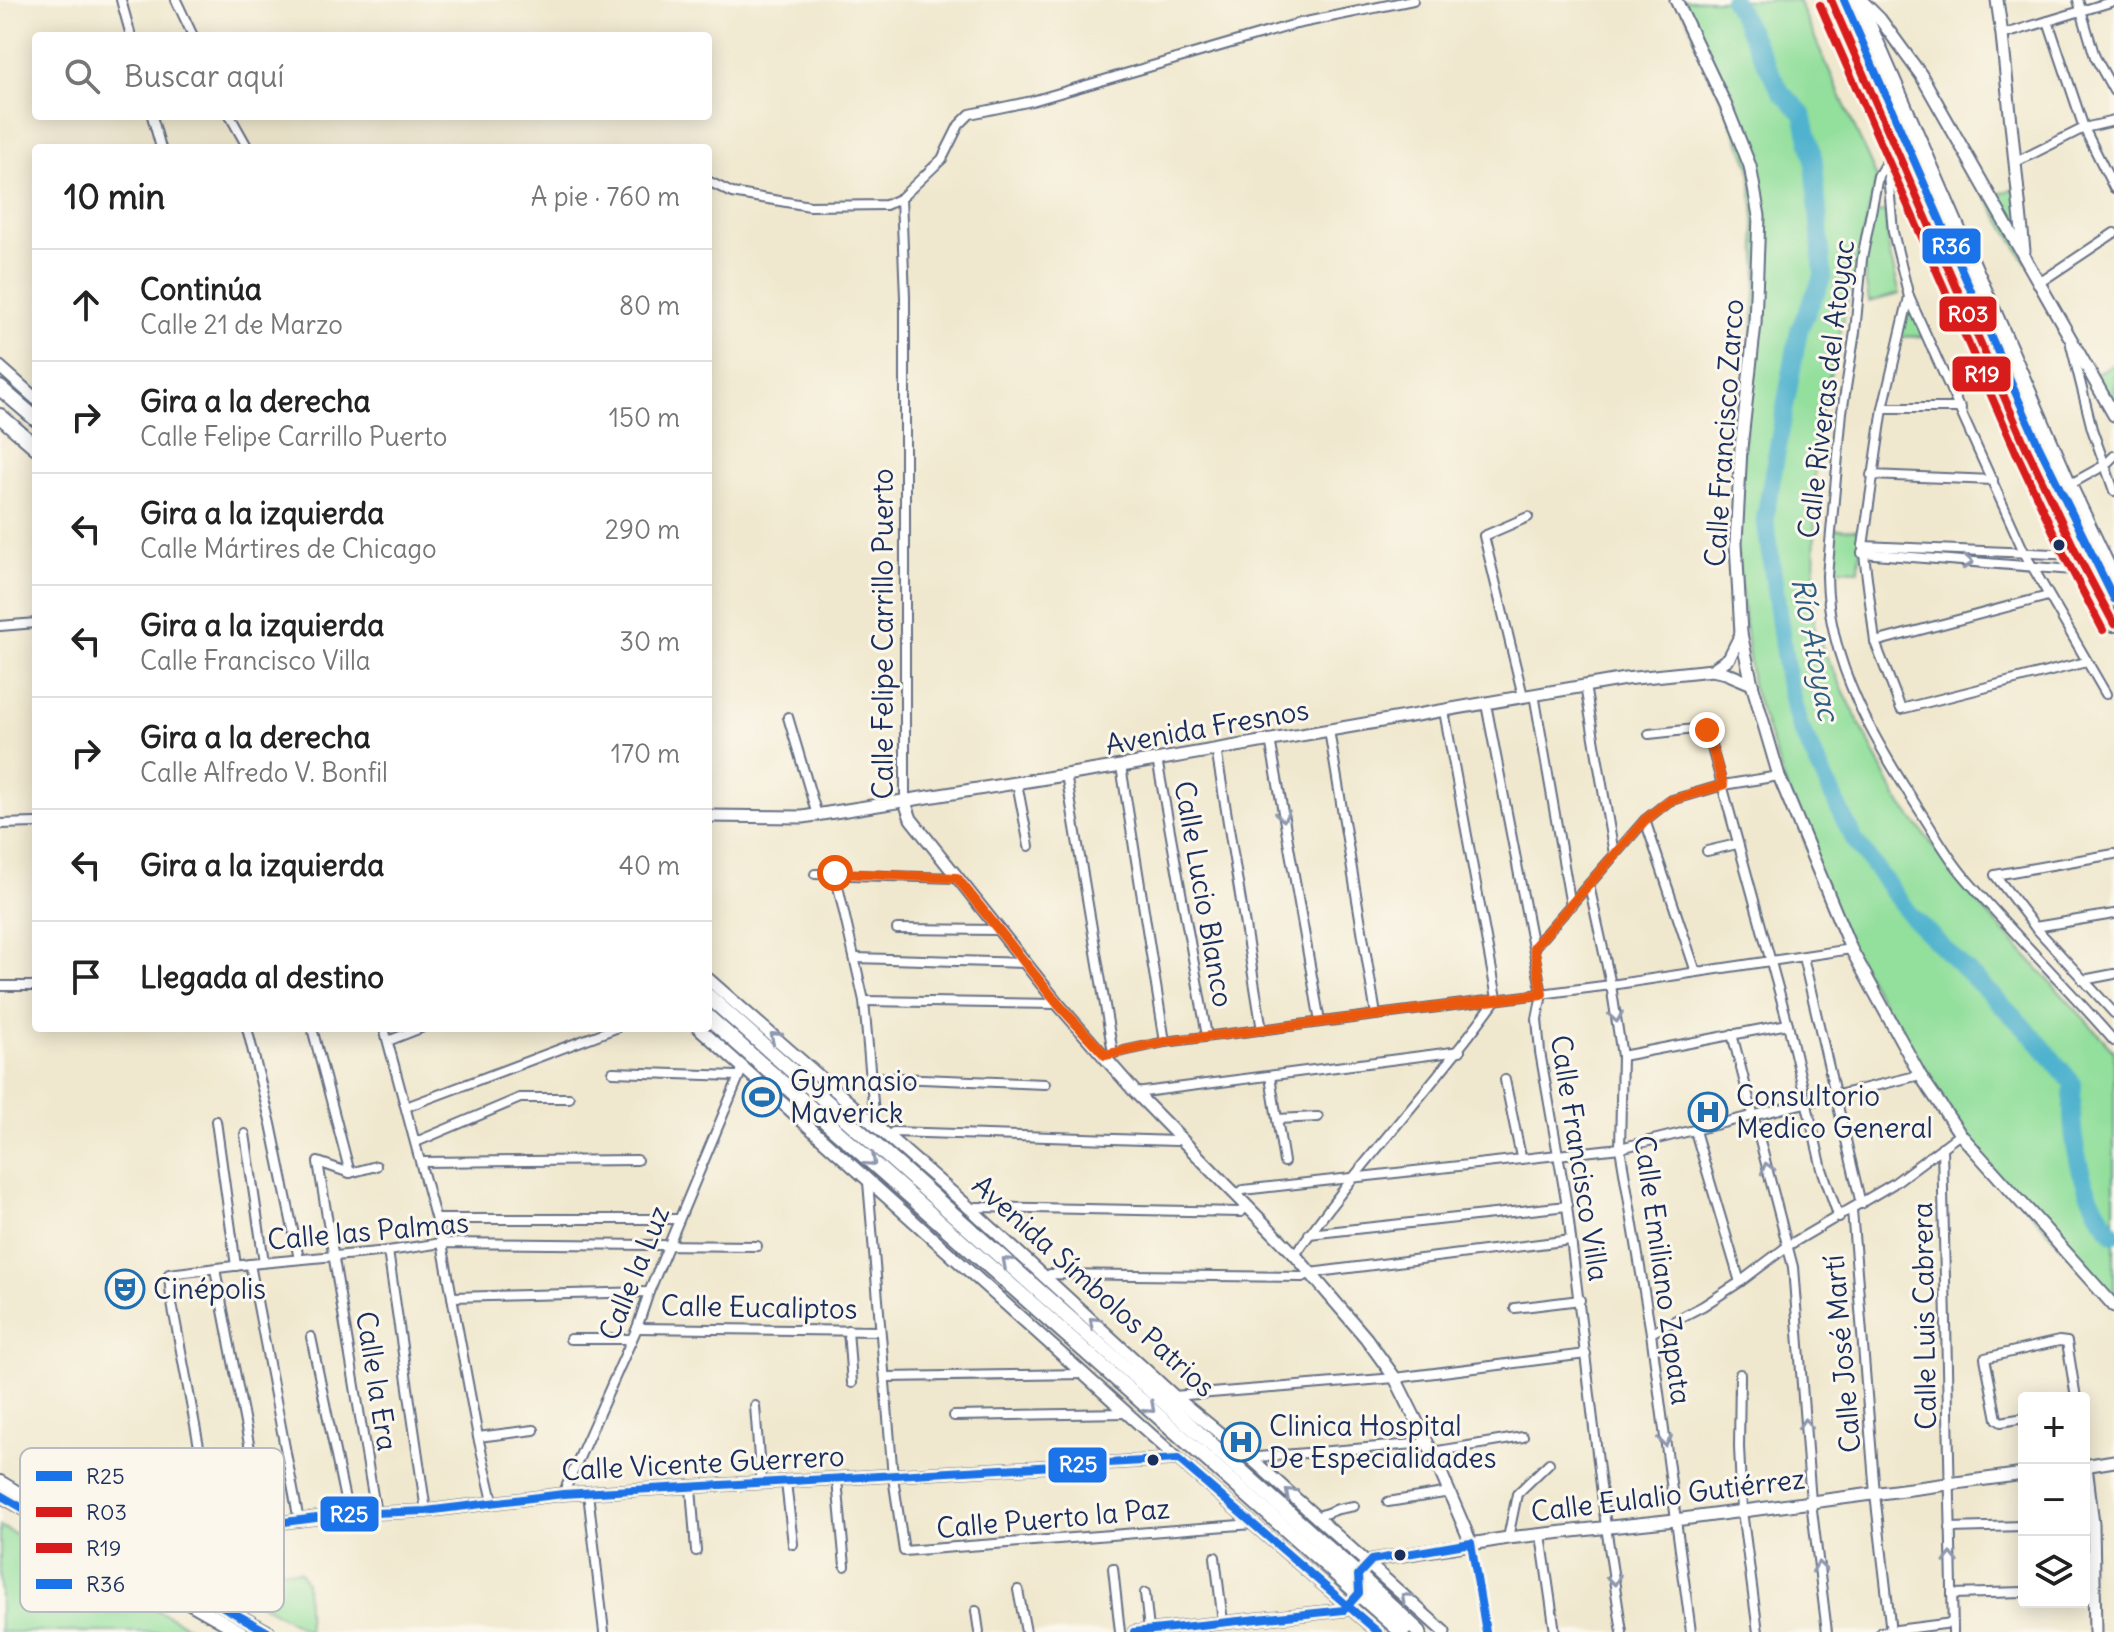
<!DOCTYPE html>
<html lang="es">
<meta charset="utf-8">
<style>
body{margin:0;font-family:Delius,sans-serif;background:#f6f6f6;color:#222}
.controls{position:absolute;right:24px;bottom:24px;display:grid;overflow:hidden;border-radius:8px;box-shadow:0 4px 20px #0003}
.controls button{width:72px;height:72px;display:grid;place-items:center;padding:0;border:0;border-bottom:2px solid #e0e0e0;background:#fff;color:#222;font:40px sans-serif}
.stop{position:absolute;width:24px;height:24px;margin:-18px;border:6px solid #ea580c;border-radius:50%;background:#fff}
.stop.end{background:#ea580c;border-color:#fff;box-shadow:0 2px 8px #0008}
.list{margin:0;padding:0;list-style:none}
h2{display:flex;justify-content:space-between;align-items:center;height:104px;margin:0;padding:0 32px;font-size:34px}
h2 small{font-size:26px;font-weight:400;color:#767676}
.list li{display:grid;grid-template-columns:52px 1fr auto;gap:24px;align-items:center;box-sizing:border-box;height:112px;padding:0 32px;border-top:2px solid #e0e0e0}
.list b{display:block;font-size:30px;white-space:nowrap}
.list p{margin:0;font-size:26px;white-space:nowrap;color:#767676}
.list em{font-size:26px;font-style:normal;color:#767676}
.icon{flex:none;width:44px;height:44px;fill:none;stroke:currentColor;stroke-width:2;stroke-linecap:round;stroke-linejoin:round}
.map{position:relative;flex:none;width:2114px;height:1632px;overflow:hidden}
.search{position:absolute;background:#fff;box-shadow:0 4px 20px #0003;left:32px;top:32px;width:680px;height:88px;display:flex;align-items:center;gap:20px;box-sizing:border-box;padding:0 28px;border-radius:8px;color:#767676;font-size:30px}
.panel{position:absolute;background:#fff;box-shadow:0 4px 20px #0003;left:32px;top:144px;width:680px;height:888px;border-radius:8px}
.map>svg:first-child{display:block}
.green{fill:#93df9c;stroke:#57877d;stroke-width:2}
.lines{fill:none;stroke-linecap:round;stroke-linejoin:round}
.river{stroke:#4fb2ce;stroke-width:18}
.minor-casing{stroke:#667085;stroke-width:12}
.tertiary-casing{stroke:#667085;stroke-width:15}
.secondary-casing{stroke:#667085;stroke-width:16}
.primary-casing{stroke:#667085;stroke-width:18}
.minor{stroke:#fff;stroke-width:8}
.tertiary{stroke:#fff;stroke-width:11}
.secondary{stroke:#fff;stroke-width:12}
.primary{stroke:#fff;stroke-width:14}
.bus-1-casing{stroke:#fbf7ec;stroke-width:14}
.bus-2-casing{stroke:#fbf7ec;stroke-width:14}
.bus-3-casing{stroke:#fbf7ec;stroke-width:14}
.bus-4-casing{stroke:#fbf7ec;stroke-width:14}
.bus-1{stroke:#1a73e8;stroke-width:8}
.bus-2{stroke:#d81b1b;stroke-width:8}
.bus-3{stroke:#d81b1b;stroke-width:8}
.bus-4{stroke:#1a73e8;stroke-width:8}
.oneway{stroke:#8d97ae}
.route{stroke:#ea580c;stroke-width:10}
.bus-dot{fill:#1b2f5e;stroke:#fbf7ec;stroke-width:3}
.labels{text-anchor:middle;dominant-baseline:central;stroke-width:6;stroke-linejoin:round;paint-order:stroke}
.street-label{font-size:28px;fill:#1b2f5e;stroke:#fbf7ec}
.poi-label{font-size:28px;fill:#1b2f5e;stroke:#fbf7ec;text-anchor:start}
.water-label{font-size:30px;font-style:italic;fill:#2d5d85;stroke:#fbf7ec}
.key{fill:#fbf7ec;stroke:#b8bbc1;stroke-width:2}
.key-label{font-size:22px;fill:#1b2f5e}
.line-badge{stroke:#fbf7ec;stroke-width:3}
.badge-label{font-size:22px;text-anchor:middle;font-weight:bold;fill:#fff}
</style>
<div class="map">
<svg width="2114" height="1632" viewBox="0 0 2114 1632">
<rect width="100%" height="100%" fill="#fbf7ec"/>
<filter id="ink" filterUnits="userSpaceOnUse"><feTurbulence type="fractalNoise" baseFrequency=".0125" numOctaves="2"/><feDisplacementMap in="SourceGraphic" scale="16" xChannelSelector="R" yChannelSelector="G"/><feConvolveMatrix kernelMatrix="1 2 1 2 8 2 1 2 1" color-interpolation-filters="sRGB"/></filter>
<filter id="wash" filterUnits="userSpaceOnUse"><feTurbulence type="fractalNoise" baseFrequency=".006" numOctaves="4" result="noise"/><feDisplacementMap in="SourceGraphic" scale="32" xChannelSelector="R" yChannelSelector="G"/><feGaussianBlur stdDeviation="1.8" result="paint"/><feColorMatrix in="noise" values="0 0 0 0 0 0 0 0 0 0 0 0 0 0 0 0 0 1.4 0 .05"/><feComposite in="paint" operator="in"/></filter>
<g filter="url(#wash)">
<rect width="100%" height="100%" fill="#f0e8ce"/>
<g class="green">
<path d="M1679,0H1798L1877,178L1815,438L1814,631L1896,797L1975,900L2114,1051V1304L1960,1134L1851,949L1808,851L1752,685L1736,543L1758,270L1750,166Z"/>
<path d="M2021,186L2027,264L1987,198Z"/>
<path d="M1886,212L1889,252L1900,294L1869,302L1862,259L1872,213Z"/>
<path d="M1909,297L1930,336L1896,337Z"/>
<path d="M2114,364V409L2094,374Z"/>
<path d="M1833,529L1861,530L1859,570L1831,569Z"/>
<path d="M0,1526L198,1632H0Z"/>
<path d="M249,1551H267L272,1570L300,1571L306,1582L308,1631L254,1600Z"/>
</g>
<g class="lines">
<path class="river" d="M1733,0L1781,92L1803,114L1814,161L1823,276L1799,330L1765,518L1788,682L1799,725L1853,838L1910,915L2034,1037L2073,1084C2068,1135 2080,1195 2114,1234"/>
</g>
</g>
<g filter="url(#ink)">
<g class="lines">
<g class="minor-casing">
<g id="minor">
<path d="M121,0L131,36"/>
<path d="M176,0L193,36"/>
<path d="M2078,0L2095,57L2114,91"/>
<path d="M2048,21L2084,128L2114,188"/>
<path d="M2002,35L2114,1"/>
<path d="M152,116L161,148"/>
<path d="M230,116L248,148"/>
<path d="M1914,130L1894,149L1878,176L1862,259L1855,332L1842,412L1827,576C1828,664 1875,742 1922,814C1935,834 1947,856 1963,875C2011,932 2065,984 2114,1041"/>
<path d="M1887,162L1893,232L1909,297L2025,554L2106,694"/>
<path d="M2016,162L2084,128L2114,121"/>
<path d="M708,181L732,193L810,206L886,205L901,198L942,159L959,125L970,114L1032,101L1296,24L1413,0"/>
<path d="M901,198L905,297V802"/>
<path d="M2039,283L2114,233"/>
<path d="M1909,297L1883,408L1863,546L1875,642L1901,709L2086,662"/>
<path d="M2071,345L2092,429L2114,491"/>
<path d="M1883,408H1961"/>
<path d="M1871,475L1993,480"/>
<path d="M2069,485L2105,465L2114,456"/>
<path d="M1863,546L2077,555"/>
<path d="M1862,553L2085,571"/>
<path d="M0,626L36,623"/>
<path d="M1875,642L2048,596"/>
<path d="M1585,686L1614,854"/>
<path d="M1534,694L1571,906"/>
<path d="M1523,696L1484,536L1528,517"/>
<path d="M1486,704L1542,994L1537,1019L1540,1052L1567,1206L1606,1527L1622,1632"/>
<path d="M788,717L817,815"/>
<path d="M1329,730L1376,1015"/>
<path d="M1649,734L1704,728L1707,730L1788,1024L1822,1169L1839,1218"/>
<path d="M1270,739L1320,1022"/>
<path d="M1216,749L1262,1030"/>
<path d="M1157,759L1207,1036"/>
<path d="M1121,766L1165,1042"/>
<path d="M1066,774L1113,1053"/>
<path d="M1017,783L1029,846"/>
<path d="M1645,820L1696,972"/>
<path d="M0,824L36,823"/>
<path d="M1707,851L1737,844"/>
<path d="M2114,854L1995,875L2035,927L2114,1013"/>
<path d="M835,873L864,1001L875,1125"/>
<path d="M815,874L957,878"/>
<path d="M1589,885L1611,985L1622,1056L1620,1148L1651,1333L1691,1632"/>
<path d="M2035,927L2114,914"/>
<path d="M897,929L999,930"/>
<path d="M1534,947L1645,820L1669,801L1723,785L1779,776"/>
<path d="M1803,957L1861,1204"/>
<path d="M855,958L1026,963"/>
<path d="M2083,980L2114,974"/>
<path d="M0,986H36"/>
<path d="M864,1001L1058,1004"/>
<path d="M247,1028L271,1124L299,1259"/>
<path d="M312,1028L350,1173"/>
<path d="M384,1028L442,1243L478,1437L493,1501"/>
<path d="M1732,1034L1793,1267L1811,1502L1827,1632"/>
<path d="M388,1041L421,1028"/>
<path d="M1105,1055L1165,1042L1611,985L1851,949"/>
<path d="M1622,1056L1788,1024"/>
<path d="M613,1072L737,1076"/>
<path d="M1270,1076L1284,1162"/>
<path d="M872,1077L1045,1084"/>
<path d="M1505,1080L1521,1157"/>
<path d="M1136,1093L1460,1051"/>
<path d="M406,1107L616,1028"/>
<path d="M1277,1119L1318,1117"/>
<path d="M216,1121L236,1266"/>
<path d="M1695,1131L1740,1282"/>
<path d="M245,1134L264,1262"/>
<path d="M889,1137L893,1132L1176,1141L1181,1137"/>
<path d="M416,1142L520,1098H569"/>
<path d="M1942,1147L1953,1632"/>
<path d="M421,1162L637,1160"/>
<path d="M868,1182L893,1477L904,1551L1253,1524"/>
<path d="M1237,1195L1243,1190L1620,1148L1920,1075"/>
<path d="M1852,1210L1875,1494L1891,1632"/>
<path d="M973,1211L977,1207L1241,1212L1247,1206"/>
<path d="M436,1219H679"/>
<path d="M1309,1234L1567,1206"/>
<path d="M388,1251L426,1511"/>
<path d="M1295,1255C1357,1165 1434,1087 1497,998L1444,711"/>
<path d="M250,1264L299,1521"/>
<path d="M215,1269L265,1526"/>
<path d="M1047,1278L1050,1274L1303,1277L1310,1273L1571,1240"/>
<path d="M452,1297L649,1292"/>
<path d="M1515,1308L1580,1300"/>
<path d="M637,1328L880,1331"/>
<path d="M848,1330L852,1383"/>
<path d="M1651,1333L1703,1306L1740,1282L1789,1245L1893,1184L1960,1134"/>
<path d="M311,1337L348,1514"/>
<path d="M570,1339H631"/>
<path d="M1740,1374L1739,1447L1742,1511L1758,1632"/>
<path d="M886,1377L1085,1374"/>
<path d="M1174,1396L1395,1378L1586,1354"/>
<path d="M755,1406L761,1484"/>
<path d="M954,1416L1126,1413"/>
<path d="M2024,1418L2001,1422L1997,1419L1985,1358L2059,1341L2067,1342L2076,1398"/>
<path d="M478,1437L534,1430"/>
<path d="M1432,1452L1523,1437"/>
<path d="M1255,1462L1258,1457L1427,1443"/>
<path d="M837,1480L845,1566"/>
<path d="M786,1482L793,1544"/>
<path d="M691,1488L696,1551"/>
<path d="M588,1493L604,1632"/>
<path d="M563,1494L637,1328L649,1292L743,1067"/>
<path d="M1388,1502L1450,1492"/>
<path d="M376,1514L318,1162L350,1173L376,1166"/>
<path d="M1316,1517L1338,1509L1354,1506"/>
<path d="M1950,1528L2024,1526"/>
<path d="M215,1531L171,1298L169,1274L250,1264L388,1251L442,1243L757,1246"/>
<path d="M1541,1535L1555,1632"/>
<path d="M1508,1538L1517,1494L1549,1463"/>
<path d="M1471,1543L1486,1632"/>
<path d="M1215,1557L1223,1622"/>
<path d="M1113,1568L1120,1632"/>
<path d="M1018,1590L1026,1632"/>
<path d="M1145,1593L1149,1630"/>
<path d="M1952,1594L2024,1592"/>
<path d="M976,1611L979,1632"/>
<path d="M1881,1632L1952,1623"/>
</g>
</g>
<g class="tertiary-casing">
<g id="tertiary">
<path d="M1676,0L1726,106L1750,166L1759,216L1755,324L1741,448L1736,543L1741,634L1752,684L1779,776L1851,949L1920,1075L1960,1134L2114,1306"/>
<path d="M1861,0L1880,19L1921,75L2114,415"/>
<path d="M1997,0L2002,35L2024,251"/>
<path d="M0,367L36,399"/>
<path d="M1712,670L1729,658L1741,634"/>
<path d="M905,802L911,819L1058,1004L1136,1093L1295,1255L1366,1338L1395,1378L1432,1452L1471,1543"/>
<path d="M708,816L803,817L1121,766L1625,679L1712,670L1726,673L1752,684"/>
<path d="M708,979L973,1211L1174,1396L1255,1462L1444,1632"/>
<path d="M699,1028L1178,1459L1378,1632"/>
<path d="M2084,1466L2114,1461"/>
<path d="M2086,1466L2093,1524L2095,1632"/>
<path d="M99,1541H135L348,1514L426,1511L563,1494L1178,1459"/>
<path d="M1365,1567L1372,1560L1508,1538L1675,1520L2024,1474"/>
<path d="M1134,1632L1344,1610L1359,1593V1586"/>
</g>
</g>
<g class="secondary-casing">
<g id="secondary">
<path d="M0,1482L58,1517L268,1632"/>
<path d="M0,1495L241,1632"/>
</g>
</g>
<g class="primary-casing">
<g id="primary">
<path d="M1831,0C1879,114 1929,226 1979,339C2021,435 2062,532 2114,624"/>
<path d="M1858,0L2069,485L2114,580"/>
<path d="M0,388L36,419"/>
<path d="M0,416L36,447"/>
<path d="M708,996L1358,1575L1419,1632"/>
<path d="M708,1017L1402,1632"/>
</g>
</g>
<use href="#minor" class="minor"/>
<use href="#tertiary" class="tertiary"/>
<use href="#secondary" class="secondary"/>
<use href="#primary" class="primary"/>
<g class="bus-1-casing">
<g id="bus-1">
<path d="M0,1495L87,1545L103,1540L135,1541L348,1514L426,1511L563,1494L1178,1459L1378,1632"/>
<path d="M104,1540L268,1632"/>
<path d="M1134,1632L1344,1610L1359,1593L1358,1575L1372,1560L1471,1543L1486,1632"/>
</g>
</g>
<g class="bus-2-casing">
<path id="bus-2" d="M1831,0L2026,447L2077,554L2114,624"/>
</g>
<g class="bus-3-casing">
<path id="bus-3" d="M1820,5L2016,452L2066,559L2103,630"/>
</g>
<g class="bus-4-casing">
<path id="bus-4" d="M1844,0L2037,442L2114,599"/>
</g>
<use href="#bus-1" class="bus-1"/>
<use href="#bus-2" class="bus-2"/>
<use href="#bus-3" class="bus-3"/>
<use href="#bus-4" class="bus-4"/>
</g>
<defs><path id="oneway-chevron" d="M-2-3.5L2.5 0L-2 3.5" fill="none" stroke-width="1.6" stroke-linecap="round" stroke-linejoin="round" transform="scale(2)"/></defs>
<g class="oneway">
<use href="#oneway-chevron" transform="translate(1968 562) rotate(5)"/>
<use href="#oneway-chevron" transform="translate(1283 816) rotate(80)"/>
<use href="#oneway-chevron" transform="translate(1616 1017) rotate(81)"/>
<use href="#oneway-chevron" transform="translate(775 1037) rotate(-139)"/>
<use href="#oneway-chevron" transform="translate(871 1161) rotate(42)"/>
<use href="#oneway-chevron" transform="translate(1767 1168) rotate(-106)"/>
<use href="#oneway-chevron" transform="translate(1007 1262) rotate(-138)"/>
<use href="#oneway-chevron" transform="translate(1094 1322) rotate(-137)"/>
<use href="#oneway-chevron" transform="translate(1150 1408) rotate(42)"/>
<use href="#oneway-chevron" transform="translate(1805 1424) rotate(-94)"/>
<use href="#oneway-chevron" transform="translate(1665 1441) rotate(83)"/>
<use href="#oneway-chevron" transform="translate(1290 1493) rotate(-138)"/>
<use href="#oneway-chevron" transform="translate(1951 1558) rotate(-91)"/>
<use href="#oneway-chevron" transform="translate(1819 1567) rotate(-97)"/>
<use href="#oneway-chevron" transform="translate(1614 1580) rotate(81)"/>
<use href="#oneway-chevron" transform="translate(1406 1598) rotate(-138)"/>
</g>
</g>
<g class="lines" filter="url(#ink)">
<path class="route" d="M835,873L957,878L1058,1004L1105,1055L1165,1042L1542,994L1534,947L1645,820L1669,801L1723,785L1707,730"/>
</g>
<defs>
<g id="stadium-ring" transform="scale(2)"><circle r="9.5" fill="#fbf7ec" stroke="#1f6fb2" stroke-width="1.5"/><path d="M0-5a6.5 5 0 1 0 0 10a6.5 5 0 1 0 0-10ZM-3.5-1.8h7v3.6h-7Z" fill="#1f6fb2"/></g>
<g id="hospital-ring" transform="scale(2)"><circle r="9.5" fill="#fbf7ec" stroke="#1f6fb2" stroke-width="1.5"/><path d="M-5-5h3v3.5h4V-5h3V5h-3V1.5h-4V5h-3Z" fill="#1f6fb2"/></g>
<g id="theatre-ring" transform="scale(2)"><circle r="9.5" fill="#fbf7ec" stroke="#1f6fb2" stroke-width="1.5"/><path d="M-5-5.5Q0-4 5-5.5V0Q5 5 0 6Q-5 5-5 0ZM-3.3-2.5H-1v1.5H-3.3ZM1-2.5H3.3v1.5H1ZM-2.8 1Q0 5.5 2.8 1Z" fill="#1f6fb2"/></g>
</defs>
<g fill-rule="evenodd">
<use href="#stadium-ring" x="762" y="1097"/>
<use href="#hospital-ring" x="1708" y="1112"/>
<use href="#theatre-ring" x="125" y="1289"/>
<use href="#hospital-ring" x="1241" y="1442"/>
</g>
<g class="bus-dot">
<circle cx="2059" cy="545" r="7"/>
<circle cx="1153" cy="1460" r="7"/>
<circle cx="1400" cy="1555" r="7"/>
</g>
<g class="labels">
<g class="street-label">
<text transform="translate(1826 389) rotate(-83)">Calle Riveras del Atoyac</text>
<text transform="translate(1724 433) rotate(-86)">Calle Francisco Zarco</text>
<text transform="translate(883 634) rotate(-90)">Calle Felipe Carrillo Puerto</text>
<text transform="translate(1207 727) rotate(-10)">Avenida Fresnos</text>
<text transform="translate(1204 894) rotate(80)">Calle Lucio Blanco</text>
<text transform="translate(1580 1158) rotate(81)">Calle Francisco Villa</text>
<text transform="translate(368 1231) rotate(-5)">Calle las Palmas</text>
<text transform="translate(1663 1270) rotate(82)">Calle Emiliano Zapata</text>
<text transform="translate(634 1273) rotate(-68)">Calle la Luz</text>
<text transform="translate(1094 1286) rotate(42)">Avenida Símbolos Patrios</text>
<text transform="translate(759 1307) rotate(1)">Calle Eucaliptos</text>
<text transform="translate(1924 1316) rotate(-91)">Calle Luis Cabrera</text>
<text transform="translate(1842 1354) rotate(-95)">Calle José Martí</text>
<text transform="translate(377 1381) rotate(81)">Calle la Era</text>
<text transform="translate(703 1463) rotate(-3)">Calle Vicente Guerrero</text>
<text transform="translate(1668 1495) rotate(-7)">Calle Eulalio Gutiérrez</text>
<text transform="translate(1053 1518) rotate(-5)">Calle Puerto la Paz</text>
</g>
<g class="poi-label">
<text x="790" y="1081">Gymnasio<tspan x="790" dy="32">Maverick</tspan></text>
<text x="1736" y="1096">Consultorio<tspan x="1736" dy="32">Medico General</tspan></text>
<text x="153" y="1289">Cinépolis</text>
<text x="1269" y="1426">Clinica Hospital<tspan x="1269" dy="32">De Especialidades</tspan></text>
</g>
<g class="water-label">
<text transform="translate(1816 649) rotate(79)">Río Atoyac</text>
</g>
</g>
<rect x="20" y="1448" width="264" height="164" rx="12" class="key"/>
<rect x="36" y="1471" width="36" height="10" fill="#1a73e8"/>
<rect x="36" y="1507" width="36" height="10" fill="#d81b1b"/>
<rect x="36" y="1543" width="36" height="10" fill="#d81b1b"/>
<rect x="36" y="1579" width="36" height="10" fill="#1a73e8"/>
<g class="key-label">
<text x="86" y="1484">R25</text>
<text x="86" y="1520">R03</text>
<text x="86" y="1556">R19</text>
<text x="86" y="1592">R36</text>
</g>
<g class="line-badge">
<rect x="1921" y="227" width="61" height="38" rx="8" fill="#1a73e8"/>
<rect x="1938" y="295" width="60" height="38" rx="8" fill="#d81b1b"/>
<rect x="1951" y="355" width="61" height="38" rx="8" fill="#d81b1b"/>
<rect x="1047" y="1446" width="61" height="38" rx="8" fill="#1a73e8"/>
<rect x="319" y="1495" width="61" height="38" rx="8" fill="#1a73e8"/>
</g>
<g class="badge-label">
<text x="1951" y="254">R36</text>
<text x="1968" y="322">R03</text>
<text x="1982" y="382">R19</text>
<text x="1078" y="1472">R25</text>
<text x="349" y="1522">R25</text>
</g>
</svg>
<div class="controls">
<button>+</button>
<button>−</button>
<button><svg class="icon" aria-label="layers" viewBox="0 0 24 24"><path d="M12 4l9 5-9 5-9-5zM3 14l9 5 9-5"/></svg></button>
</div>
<div class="stop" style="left:835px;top:873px"></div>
<div class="stop end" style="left:1707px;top:730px"></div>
<div class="search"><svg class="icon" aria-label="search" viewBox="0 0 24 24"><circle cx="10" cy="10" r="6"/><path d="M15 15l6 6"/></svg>Buscar aquí</div>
<section class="panel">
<h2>10 min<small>A pie · 760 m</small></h2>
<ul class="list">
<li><svg class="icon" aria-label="ahead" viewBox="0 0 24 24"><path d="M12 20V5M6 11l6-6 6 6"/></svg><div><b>Continúa</b><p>Calle 21 de Marzo</p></div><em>80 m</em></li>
<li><svg class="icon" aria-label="right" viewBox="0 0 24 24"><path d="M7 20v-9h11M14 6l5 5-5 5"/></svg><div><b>Gira a la derecha</b><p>Calle Felipe Carrillo Puerto</p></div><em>150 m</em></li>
<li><svg class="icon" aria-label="left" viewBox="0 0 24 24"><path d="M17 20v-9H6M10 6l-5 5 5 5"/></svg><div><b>Gira a la izquierda</b><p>Calle Mártires de Chicago</p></div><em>290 m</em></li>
<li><svg class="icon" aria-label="left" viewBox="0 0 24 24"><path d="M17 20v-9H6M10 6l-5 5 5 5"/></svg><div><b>Gira a la izquierda</b><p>Calle Francisco Villa</p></div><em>30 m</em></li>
<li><svg class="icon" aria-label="right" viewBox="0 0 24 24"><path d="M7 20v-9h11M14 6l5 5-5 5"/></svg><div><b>Gira a la derecha</b><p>Calle Alfredo V. Bonfil</p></div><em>170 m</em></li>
<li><svg class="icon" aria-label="left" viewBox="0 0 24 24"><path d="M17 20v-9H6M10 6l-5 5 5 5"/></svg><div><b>Gira a la izquierda</b></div><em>40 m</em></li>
<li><svg class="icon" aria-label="arrive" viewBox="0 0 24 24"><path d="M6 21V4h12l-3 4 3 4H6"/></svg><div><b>Llegada al destino</b></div></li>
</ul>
</section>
</div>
